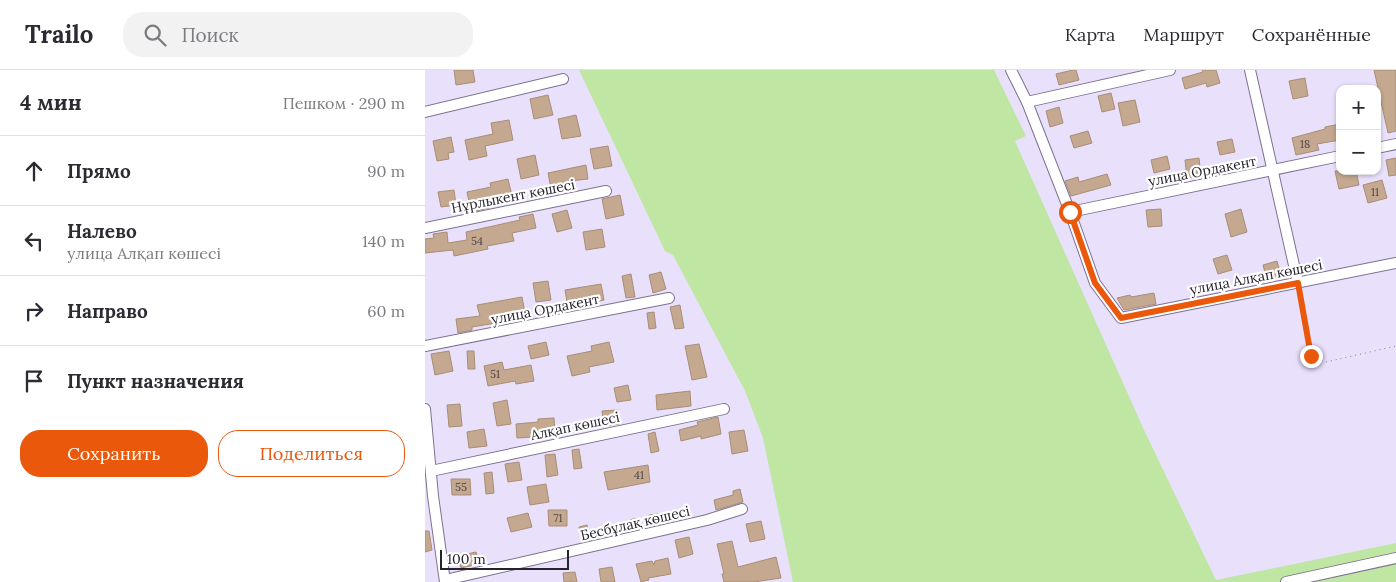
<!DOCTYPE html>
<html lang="ru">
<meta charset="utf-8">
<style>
body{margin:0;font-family:Lora,serif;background:#f2f2f3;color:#2b2b33}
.controls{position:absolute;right:15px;top:15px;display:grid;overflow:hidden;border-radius:10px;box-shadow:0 1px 4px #0004}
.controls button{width:45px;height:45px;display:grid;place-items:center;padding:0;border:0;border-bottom:1px solid #e1e1e2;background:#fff;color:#2b2b33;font:25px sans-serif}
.scale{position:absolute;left:15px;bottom:12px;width:129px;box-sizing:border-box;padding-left:5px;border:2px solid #26222e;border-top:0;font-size:14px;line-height:18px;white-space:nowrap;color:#26222e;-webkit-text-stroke:4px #fff;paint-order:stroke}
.stop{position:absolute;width:15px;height:15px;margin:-11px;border:4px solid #ea580c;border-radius:50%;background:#fff}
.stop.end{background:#ea580c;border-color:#fff;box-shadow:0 1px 5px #0008}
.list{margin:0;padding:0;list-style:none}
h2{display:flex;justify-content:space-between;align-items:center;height:65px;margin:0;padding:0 20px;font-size:21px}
h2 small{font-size:16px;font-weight:400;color:#7c7c81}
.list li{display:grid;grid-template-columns:32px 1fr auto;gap:15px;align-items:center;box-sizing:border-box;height:70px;padding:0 20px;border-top:1px solid #e1e1e2}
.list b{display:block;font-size:19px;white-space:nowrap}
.list p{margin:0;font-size:16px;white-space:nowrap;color:#7c7c81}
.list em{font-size:16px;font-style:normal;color:#7c7c81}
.actions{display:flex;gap:10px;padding:15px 20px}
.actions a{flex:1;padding:11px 0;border:1px solid #ea580c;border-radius:20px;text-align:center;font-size:18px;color:#ea580c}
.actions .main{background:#ea580c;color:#fff}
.icon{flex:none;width:28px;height:28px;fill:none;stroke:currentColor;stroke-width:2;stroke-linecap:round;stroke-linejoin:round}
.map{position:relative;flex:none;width:971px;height:512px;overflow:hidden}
header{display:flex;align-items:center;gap:30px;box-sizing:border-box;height:70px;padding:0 25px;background:#fff;border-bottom:1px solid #e1e1e2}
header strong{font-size:24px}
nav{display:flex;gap:28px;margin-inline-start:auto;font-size:18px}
.search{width:350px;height:45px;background:#f2f2f3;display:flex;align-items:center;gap:12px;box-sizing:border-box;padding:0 18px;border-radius:20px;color:#7c7c81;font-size:19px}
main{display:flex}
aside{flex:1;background:#fff}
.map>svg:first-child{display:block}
.green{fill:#bfe6a3}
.building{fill:#c4a88f;stroke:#a98d75}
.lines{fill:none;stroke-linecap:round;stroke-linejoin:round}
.minor-casing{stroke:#7c7290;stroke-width:12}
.path{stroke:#837d90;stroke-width:1;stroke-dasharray:1 4;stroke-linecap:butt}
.minor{stroke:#fff;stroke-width:10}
.route{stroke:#ea580c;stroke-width:6}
.labels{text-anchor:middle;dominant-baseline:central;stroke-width:4.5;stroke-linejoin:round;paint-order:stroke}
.number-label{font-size:11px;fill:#4e4446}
.street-label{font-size:14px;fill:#26222e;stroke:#fff}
</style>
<header>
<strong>Trailo</strong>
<div class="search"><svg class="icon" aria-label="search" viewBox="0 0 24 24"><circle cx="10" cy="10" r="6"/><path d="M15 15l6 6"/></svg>Поиск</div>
<nav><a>Карта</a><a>Маршрут</a><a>Сохранённые</a></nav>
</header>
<main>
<aside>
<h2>4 мин<small>Пешком · 290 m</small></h2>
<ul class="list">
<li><svg class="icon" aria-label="ahead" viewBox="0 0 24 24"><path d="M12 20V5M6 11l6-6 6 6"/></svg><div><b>Прямо</b></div><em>90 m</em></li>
<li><svg class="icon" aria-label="left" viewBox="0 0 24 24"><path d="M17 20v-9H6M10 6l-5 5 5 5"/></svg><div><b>Налево</b><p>улица Алқап көшесі</p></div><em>140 m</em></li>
<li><svg class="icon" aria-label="right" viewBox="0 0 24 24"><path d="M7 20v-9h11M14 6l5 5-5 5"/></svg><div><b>Направо</b></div><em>60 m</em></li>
<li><svg class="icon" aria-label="arrive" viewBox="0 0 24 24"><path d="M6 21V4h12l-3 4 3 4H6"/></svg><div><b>Пункт назначения</b></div></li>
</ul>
<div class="actions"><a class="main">Сохранить</a><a>Поделиться</a></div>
</aside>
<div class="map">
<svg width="971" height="512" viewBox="0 0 971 512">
<rect width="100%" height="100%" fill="#e9e0fc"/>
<path class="green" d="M154,0H569L601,66L590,71L719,360L791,510L971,473V512H368L338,368L320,321L248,185L240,181Z"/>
<g class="building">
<path d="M29,0H48L50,12L31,15Z"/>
<path d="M648,0H651L654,10L634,15L631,4Z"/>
<path d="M777,0H791L795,13L782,17L781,13L760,19L757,8L778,2Z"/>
<path d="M949,0H971V61L963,63Z"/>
<path d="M880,8L883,26L868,29L864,11Z"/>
<path d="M686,23L690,39L677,42L673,26Z"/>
<path d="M123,25L128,45L109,49L105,29Z"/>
<path d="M710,30L715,52L698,56L693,33Z"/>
<path d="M634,37L638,53L625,57L621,41Z"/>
<path d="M151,45L156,66L137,69L133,49Z"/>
<path d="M84,50L88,70L60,76L62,86L44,90L40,70L68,64L66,53Z"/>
<path d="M915,54V70L892,74L894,80L871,85L867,68L900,59V57Z"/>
<path d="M663,61L667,73L649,78L645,66Z"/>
<path d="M26,67L29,82L23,83L24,89L12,91L8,71Z"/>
<path d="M807,69L810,82L795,85L792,72Z"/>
<path d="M183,76L187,96L169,99L165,79Z"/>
<path d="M110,85L114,105L96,109L92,89Z"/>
<path d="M742,86L745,99L729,103L726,90Z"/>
<path d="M774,88L776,106L762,108L760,90Z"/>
<path d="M971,88V105L964,106L961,90Z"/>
<path d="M161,95L163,109L144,111L146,120L127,124L123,103Z"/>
<path d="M910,101H931L934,115L914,119Z"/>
<path d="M682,104L686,115L646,126L640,111L653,107L654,112Z"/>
<path d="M83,109L88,130L63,134L64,138L46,142L42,122L66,117L65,113Z"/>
<path d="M957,110L962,128L943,133L938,115Z"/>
<path d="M29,120L31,135L16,137L13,122Z"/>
<path d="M195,125L199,145L181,149L177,129Z"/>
<path d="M736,139L737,156L723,157L721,140Z"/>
<path d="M816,139L822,162L806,167L800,144Z"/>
<path d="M142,140L147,158L132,162L127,144Z"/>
<path d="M108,144L111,158L87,163L89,171L62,176L63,179L29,186L28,180L0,183V169L9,168L8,164L22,162L23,173L42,170L41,162L95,150L94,147Z"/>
<path d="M177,159L180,177L161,180L158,162Z"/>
<path d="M802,185L807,200L793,204L788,189Z"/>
<path d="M852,191L856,206L842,210L838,195Z"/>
<path d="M236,202L241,219L228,223L224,205Z"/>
<path d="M206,204L210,227L201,228L197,206Z"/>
<path d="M123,211L126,230L111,232L108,213Z"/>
<path d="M176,214L179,230L143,238L140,220Z"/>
<path d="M729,223L731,234L699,240L692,228L705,225L706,227Z"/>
<path d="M97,227L101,248L47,257V260L33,263L31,249L55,246L52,235Z"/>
<path d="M255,235L259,258L250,259L245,237Z"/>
<path d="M229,242L231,258L224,259L222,243Z"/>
<path d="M121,272L124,285L106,289L103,276Z"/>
<path d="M184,272L189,292L164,297L165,302L147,306L142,286L167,281L166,276Z"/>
<path d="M274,274L282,307L267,310L260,276Z"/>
<path d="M24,281L28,301L10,305L6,284Z"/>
<path d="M42,281H49L50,299H43Z"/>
<path d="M77,292L79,300L106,295L109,311L91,314L90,311L63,316L59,296Z"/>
<path d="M203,315L206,330L192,332L189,318Z"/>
<path d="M265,321L266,336L232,340L231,325Z"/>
<path d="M82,330L86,354L72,356L68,333Z"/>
<path d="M35,334L37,356L24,357L22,335Z"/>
<path d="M193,340L194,354L179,356L177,341Z"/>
<path d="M293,347L296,364L276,369V366L256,371L254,360L273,355L272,352Z"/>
<path d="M129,348L130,363L108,364V367L92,368L91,354L113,352V349Z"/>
<path d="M59,359L62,376L44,378L42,362Z"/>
<path d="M319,360L323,381L307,384L304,362Z"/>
<path d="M230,362L234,381L226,383L223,364Z"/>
<path d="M154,379L157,398L149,399L147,380Z"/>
<path d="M130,384L133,405L122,407L120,385Z"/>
<path d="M94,392L97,410L83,412L80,394Z"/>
<path d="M223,395L225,412L183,420L179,402Z"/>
<path d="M67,402L69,423L61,424L59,403Z"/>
<path d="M26,409H45L46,425H27Z"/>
<path d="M121,414L124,432L105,435L102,417Z"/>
<path d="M315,419L318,432L291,440L289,430L308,425V421Z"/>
<path d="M123,440H142V456H124Z"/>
<path d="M249,442L251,450L225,456L224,445Z"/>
<path d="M103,443L107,457L86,462L82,448Z"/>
<path d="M210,448L214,458L200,462L197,454Z"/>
<path d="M336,451L340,469L325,472L321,454Z"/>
<path d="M162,455L165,468L157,470L154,457Z"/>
<path d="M0,461H4L7,480L0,482Z"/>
<path d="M264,467L268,484L254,488L250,470Z"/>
<path d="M307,471L313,497L351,487L356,508L329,512H299L297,504H299L292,474Z"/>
<path d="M51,482L54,494L36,498L33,486Z"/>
<path d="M243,488L246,504L223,508L224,510L216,512L211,494L227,491L229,495L230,491Z"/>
<path d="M187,497L190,512H176L174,499Z"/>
<path d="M150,502L152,512H139L138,503Z"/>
</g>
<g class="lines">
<g class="minor-casing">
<g id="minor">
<path d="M586,0L602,32L645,142L670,213L696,248L971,193"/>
<path d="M825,0L873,213"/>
<path d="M602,32L745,0"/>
<path d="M0,42L138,9"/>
<path d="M952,78L971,74"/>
<path d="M645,142L915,86"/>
<path d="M0,158L181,121"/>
<path d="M0,276L244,228"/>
<path d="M0,339L8,426L20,512"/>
<path d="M6,401L299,339"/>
<path d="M20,510L282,450L317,439"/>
<path d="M861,512L971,488"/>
</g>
</g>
<path class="path" d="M875,223L886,286L901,292L971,276"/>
<use href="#minor" class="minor"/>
</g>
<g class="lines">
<path class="route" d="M645,142L670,213L696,248L873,213L886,286"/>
</g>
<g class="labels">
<g class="number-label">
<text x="880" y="74">18</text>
<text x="950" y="122">11</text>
<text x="52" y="171">54</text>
<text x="70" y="304">51</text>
<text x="214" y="405">41</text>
<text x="36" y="417">55</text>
<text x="133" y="448">71</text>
</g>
<g class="street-label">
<text transform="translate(777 101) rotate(-11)">улица Ордакент</text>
<text transform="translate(88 126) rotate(-11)">Нұрлыкент көшесі</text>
<text transform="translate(831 207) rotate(-11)">улица Алқап көшесі</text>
<text transform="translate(120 239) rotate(-11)">улица Ордакент</text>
<text transform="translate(150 356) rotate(-12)">Алқап көшесі</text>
<text transform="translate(210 453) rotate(-13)">Бесбұлақ көшесі</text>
</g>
</g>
</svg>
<div class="controls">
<button>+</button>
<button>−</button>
</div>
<div class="scale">100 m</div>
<div class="stop" style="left:645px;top:142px"></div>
<div class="stop end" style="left:886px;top:286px"></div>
</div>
</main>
